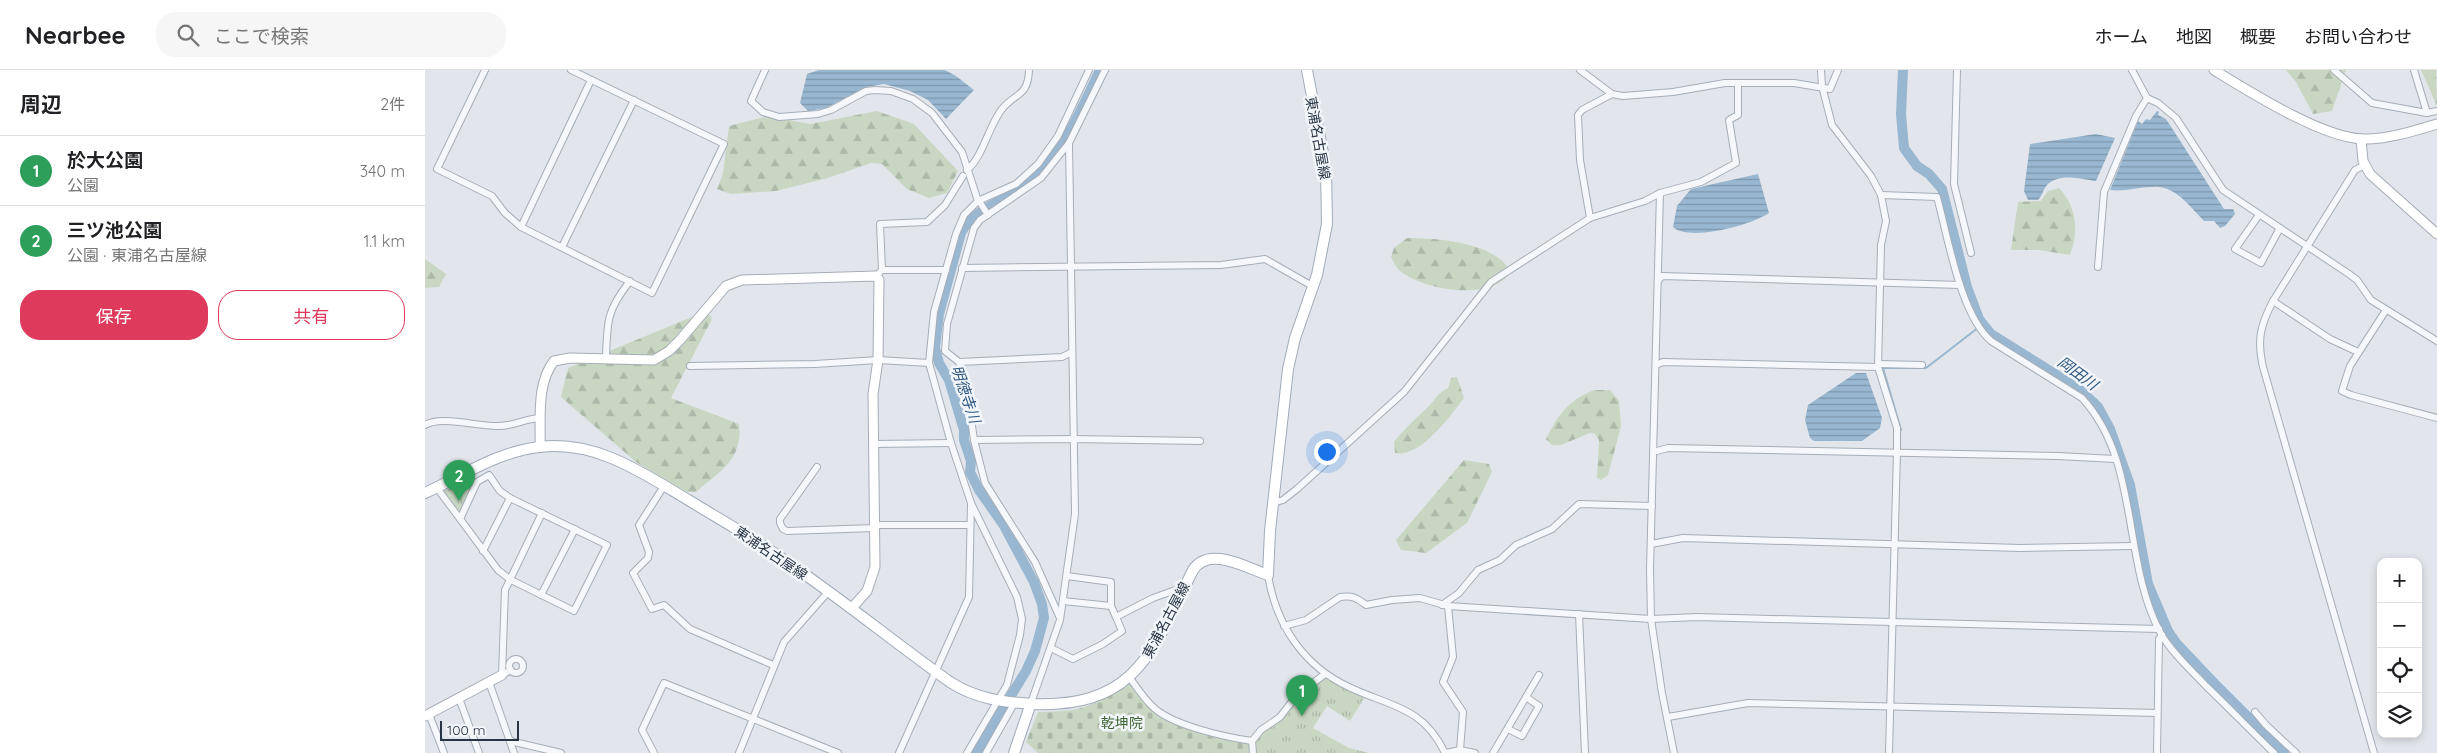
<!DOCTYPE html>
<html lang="ja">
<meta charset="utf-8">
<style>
body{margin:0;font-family:Quicksand,"Noto Sans JP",sans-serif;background:#f6f6f6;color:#202124}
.controls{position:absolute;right:15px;bottom:15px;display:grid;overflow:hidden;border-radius:10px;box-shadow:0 2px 8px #0003}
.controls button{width:45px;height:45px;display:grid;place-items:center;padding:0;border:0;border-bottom:1px solid #e0e0e0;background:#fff;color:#202124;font:25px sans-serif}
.scale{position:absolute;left:15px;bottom:12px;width:79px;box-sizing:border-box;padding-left:5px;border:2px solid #283546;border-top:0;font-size:14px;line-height:18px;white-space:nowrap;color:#283546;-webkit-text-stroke:4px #f2f5f9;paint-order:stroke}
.you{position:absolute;left:901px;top:381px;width:18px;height:18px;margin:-12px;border:4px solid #fff;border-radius:50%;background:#1a73e8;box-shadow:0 0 0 8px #1a73e833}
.badge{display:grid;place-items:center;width:32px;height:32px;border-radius:50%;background:#de3a5c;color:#fff;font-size:16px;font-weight:700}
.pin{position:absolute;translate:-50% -41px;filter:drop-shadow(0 1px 2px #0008)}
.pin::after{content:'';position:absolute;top:26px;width:18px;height:15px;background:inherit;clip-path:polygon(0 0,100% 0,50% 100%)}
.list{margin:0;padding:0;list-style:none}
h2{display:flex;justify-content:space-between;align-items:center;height:65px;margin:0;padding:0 20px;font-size:21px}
h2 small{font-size:16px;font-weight:400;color:#757577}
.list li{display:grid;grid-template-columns:32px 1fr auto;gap:15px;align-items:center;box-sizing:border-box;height:70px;padding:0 20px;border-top:1px solid #e0e0e0}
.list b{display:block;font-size:19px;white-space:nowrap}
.list p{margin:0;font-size:16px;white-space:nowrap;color:#757577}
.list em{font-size:16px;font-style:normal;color:#757577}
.actions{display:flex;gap:10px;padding:15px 20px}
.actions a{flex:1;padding:11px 0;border:1px solid #de3a5c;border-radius:20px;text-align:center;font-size:18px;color:#de3a5c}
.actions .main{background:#de3a5c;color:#fff}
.icon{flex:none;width:28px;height:28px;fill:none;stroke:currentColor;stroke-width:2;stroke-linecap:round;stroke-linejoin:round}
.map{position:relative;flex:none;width:2012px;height:683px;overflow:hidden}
header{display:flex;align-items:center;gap:30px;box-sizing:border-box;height:70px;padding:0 25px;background:#fff;border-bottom:1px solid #e0e0e0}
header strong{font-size:24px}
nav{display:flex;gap:28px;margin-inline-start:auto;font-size:18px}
.search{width:350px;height:45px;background:#f6f6f6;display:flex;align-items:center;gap:12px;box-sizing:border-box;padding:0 18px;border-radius:20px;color:#757577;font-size:19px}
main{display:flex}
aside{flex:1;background:#fff}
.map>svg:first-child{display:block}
.grass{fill:url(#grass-tufts)}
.forest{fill:url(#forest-firs)}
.cemetery{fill:url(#cemetery-stones)}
.water{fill:url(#water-rules)}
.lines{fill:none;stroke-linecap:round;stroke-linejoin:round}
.stream{stroke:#99b7d0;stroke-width:2}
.river{stroke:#99b7d0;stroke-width:10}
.street-casing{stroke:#a6adb7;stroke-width:8}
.secondary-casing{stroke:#a6adb7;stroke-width:11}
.primary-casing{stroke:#a0abb9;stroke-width:12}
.street{stroke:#f5f7fa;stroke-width:6}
.secondary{stroke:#fff;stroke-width:9}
.primary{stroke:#fff;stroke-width:10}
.labels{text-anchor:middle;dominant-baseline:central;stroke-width:5;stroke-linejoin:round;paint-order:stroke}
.street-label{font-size:14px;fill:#283546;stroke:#f2f5f9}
.park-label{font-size:14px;fill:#3f6433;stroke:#f2f5f9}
.water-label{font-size:15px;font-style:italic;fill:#2c567f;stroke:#f2f5f9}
</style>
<header>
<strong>Nearbee</strong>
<div class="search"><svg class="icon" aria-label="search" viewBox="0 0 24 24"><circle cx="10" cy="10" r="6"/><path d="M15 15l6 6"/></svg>ここで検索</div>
<nav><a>ホーム</a><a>地図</a><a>概要</a><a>お問い合わせ</a></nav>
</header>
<main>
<aside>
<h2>周辺<small>2件</small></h2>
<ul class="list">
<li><span class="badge" style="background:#2e9e5b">1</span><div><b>於大公園</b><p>公園</p></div><em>340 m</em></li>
<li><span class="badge" style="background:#2e9e5b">2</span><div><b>三ツ池公園</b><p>公園 · 東浦名古屋線</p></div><em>1.1 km</em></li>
</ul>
<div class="actions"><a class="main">保存</a><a>共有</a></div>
</aside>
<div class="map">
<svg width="2012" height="683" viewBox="0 0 2012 683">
<defs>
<pattern id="grass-tufts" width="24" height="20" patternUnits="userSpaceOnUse" patternTransform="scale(1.25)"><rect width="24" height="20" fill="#c9d7c2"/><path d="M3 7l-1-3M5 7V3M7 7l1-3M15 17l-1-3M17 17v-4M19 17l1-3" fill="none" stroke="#adb9a8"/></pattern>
<pattern id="forest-firs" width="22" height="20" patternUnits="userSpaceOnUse" patternTransform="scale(1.25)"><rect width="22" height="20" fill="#c9d7c2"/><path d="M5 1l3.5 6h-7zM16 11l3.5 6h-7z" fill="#adb9a8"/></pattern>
<pattern id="cemetery-stones" width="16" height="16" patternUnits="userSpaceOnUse" patternTransform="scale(1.25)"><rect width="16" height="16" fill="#c9d7c2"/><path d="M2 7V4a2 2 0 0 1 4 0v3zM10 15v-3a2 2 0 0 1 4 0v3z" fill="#adb9a8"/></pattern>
<pattern id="water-rules" width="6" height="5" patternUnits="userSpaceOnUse" patternTransform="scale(1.25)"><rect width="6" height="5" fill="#99b7d0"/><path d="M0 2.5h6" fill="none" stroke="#7d96ab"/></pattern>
</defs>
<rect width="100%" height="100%" fill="#e2e6ec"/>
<g class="grass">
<path d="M49,405L51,410L35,442L19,421Z"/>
<path d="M901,607L940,627L925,651L902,636L888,658L924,678L944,683H831L828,671L836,662L850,656L875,626Z"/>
</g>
<g class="forest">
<path d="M1861,0H1921L1907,41L1888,44L1871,12Z"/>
<path d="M1996,0H2011L2012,36Z"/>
<path d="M452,41L489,54L533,101L522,123L504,128L482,119L457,94L446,93L403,108L351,121L306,124L292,119L298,103L304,56L343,46L385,54Z"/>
<path d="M1634,118C1652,137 1654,161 1645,185L1614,180H1586L1593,132L1616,131L1623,121Z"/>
<path d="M982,168C1011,168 1070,172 1085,201C1070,233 996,220 974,200C971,197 968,191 966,187L969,178Z"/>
<path d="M0,189L21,204L14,217L0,218Z"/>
<path d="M279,242L285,245L287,249L246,328L314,354C318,390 295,401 271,422H262L211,392L136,327L143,298Z"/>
<path d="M1032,307L1039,328C1025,346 996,388 970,383L969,372C979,359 990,349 1003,337C1010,330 1013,323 1023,318L1026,308Z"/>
<path d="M1169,320H1185L1194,331L1196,356L1183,405L1176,410L1172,408L1174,370L1170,364L1165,363L1136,375H1127L1121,369C1134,344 1142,331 1169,320Z"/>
<path d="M1039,390L1064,394L1067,402L1042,453L1001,483L976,480L971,470Z"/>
</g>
<path class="cemetery" d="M704,607C712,618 718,630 726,640C743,659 800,670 825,674L827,683H613L601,672L613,642C661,641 668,638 704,607Z"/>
<g class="water">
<path d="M394,0H520L531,6L549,20L521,49L503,30L485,21L459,14L441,17L401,38L383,41L375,33L382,4Z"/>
<path d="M1732,41L1734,42L1733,45L1741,49L1799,139H1808L1810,144L1800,156L1795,158L1789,151H1779C1765,137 1750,115 1728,117C1713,117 1700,122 1685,120L1713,51L1717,54L1721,49L1725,50Z"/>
<path d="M1671,64L1690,68L1671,111C1657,109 1637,103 1624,113C1618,118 1618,125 1613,130H1603L1599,121L1605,74Z"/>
<path d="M1333,104L1344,143C1327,155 1264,172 1248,157L1252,136L1266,119Z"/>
<path d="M1431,303H1441L1457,348L1455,358L1437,371H1389L1385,368L1380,350L1383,335Z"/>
</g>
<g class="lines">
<path class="stream" d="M1476,360L1458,298H1501L1558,254"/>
<g class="river">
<path d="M1478,0L1476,44L1479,78L1492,96L1504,104L1517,119L1542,217L1554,249L1566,264L1654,319L1673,337L1685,359L1705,415L1723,514L1743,561L1752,574L1788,612L1859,683"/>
<path d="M551,683L601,601L610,581L619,548L617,534L609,512L578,454L554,420L545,402L546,391L539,370V360L524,310L514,293L510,278L514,244L536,163C549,137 582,131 604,114C637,86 657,38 675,0"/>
</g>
<g class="street-casing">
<g id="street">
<path d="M60,0L12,99L67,126L80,143L96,157L227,223L299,74L146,0"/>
<path d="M340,0L326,31L338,42L354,47L393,44L406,40L441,21L450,20L466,21L488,29L507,43L537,82L553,131"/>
<path d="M1155,0L1187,24L1198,26L1248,22L1300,13H1369L1405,19L1413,0"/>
<path d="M1396,0L1397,16L1407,55L1446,106L1456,125L1461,151L1456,175L1453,297L1472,358V382L1464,683"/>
<path d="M1532,0L1529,114L1546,183"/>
<path d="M1707,0L1722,28"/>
<path d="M1909,0L1947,33L2002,43L2012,41"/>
<path d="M1989,0L2002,43"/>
<path d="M1940,95L1930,100L1848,231C1835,256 1832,270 1838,297L1949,683"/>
<path d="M542,100C558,87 564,55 577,39C591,22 603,27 604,0"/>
<path d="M1235,123L1225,499L1226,549L1237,623L1249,683"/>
<path d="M1456,125L1512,127C1523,167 1535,244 1566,271L1657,328C1716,392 1696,490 1736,564C1747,583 1766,600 1781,616C1804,638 1826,661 1849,683"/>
<path d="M554,131L563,145"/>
<path d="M1834,145L1810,179L1836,193L1855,158"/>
<path d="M1165,148L1155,90L1153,45L1157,40L1187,24"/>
<path d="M96,157L166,10"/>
<path d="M137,177L209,30"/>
<path d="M1673,197L1679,122L1711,46L1722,28L1733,33L1751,48L1798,120L1924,204L1932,210L1946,230L2012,271"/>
<path d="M537,198L796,195L840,189L889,217"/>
<path d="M457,200L455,154L502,152L520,135L538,106"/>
<path d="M454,203L457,200H521"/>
<path d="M1233,211L1237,206L1535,215"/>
<path d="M1848,231L1905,269L1933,282"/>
<path d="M1961,240L1925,296L1917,321L1926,325L2012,348"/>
<path d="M647,282L637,287L534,292L520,281L522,254L549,158L555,150L616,108L644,73L680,0"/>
<path d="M181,288C182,251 182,240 205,211"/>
<path d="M534,292L543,328L549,370L560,413L610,492L635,548"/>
<path d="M1454,294L1497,295"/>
<path d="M1231,295L1238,292L1453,297"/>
<path d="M265,296L390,294L453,290L504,293"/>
<path d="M0,355C17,345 53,357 74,356C89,356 102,348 116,348"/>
<path d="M549,370L648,369L775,371"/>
<path d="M449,374L526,373"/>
<path d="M1228,382L1243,378L1633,386L1690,389"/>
<path d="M392,397L355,449V453L358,459L362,461L450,458"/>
<path d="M239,416L214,455L224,482L223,488L208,503L227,539L239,535L265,559L348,595"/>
<path d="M12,418L73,500L86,510L149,541L182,475L85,428L75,421L64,405L52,412L36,447"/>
<path d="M848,433L858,430L872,419L979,322L1066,212L1165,148L1220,131L1235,123L1276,112L1311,93L1304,50L1313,45V13"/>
<path d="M450,455H545"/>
<path d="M1226,474L1258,468L1595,478L1708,476"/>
<path d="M58,481L85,428"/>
<path d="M843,505C851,555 879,597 926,618C967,637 998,637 1020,683"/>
<path d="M642,506L686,512V536L691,547"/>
<path d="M116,525L150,459"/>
<path d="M638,531L686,536"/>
<path d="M1017,535L1034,523L1053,500L1075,490L1091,475L1127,459L1154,434L1227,436"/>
<path d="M1023,536L1028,587L1018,612L1038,642L1035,680"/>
<path d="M1154,544L1160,683"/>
<path d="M859,556L881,550L915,527C927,525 932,528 941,535L967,530L995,528L1023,536L1226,549L1272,547L1734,559"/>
<path d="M626,578L648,589L678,574L697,561L691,547L728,528L759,517"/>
<circle cx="91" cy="596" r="7"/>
<path d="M86,600L77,605L80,520L117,443"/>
<path d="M704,607C711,616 718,627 726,635C744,655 800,667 827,671"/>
<path d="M64,612L89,683"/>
<path d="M34,628L54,683"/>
<path d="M606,633L635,550L650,444L644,73"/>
<path d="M1830,642L1841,655L1871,683"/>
<path d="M4,644L19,683"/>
<path d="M1243,647L1323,633L1732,643"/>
<path d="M1083,659L1097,666L1114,636L1101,627"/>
<path d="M85,671L136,683"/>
<path d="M229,683L217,660L239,613L413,683"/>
<path d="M314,683L359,572L403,522"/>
<path d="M474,683L544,527L546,434"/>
<path d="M542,683L582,615L595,565L597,549L592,527L546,433L526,373L504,293L509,242L531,164L539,145L553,131L591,114L613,94L633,66L664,0"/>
<path d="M561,683L590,632"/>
<path d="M828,683L827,671L836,660L855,647L872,625L900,604"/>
<path d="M1021,683L1035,680L1050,683"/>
<path d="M1068,683L1114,605"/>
<path d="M1732,683L1734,569L1737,565"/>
</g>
</g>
<g class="secondary-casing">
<g id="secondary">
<path d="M1789,0C1825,22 1896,67 1937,69C1961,70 1989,61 2012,54"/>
<path d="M1936,69L1938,91L1945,104L2012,164"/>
<path d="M115,377C116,349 111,314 129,291L145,288L229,290L244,281L255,270L301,216L317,210L451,206L454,210L453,290L448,324L450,497L442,521L426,539"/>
<path d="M0,646L77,605"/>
</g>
</g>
<g class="primary-casing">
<g id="primary">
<path d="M0,423C37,406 74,381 115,377C172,370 219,404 265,431C296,450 328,468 358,489C415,528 469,572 525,612C551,629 578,632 608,634C712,638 728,580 768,500C784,475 822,498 843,505L845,461L863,299L870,268L892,205L902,154L901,99L882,0"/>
<path d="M589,683L606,633"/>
</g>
</g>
<use href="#street" class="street"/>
<use href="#secondary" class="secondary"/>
<use href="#primary" class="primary"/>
</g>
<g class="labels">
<g class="street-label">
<text transform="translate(893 68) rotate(80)">東浦名古屋線</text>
<text transform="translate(346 483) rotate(34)">東浦名古屋線</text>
<text transform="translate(741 550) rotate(-62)">東浦名古屋線</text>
</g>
<g class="park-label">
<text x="697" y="653">乾坤院</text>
</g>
<g class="water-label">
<text transform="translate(1653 303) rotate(36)">岡田川</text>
<text transform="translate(541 324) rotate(71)">明徳寺川</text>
</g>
</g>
</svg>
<div class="controls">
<button>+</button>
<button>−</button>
<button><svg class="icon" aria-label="locate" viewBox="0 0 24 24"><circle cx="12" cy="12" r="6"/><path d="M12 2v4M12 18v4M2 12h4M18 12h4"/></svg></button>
<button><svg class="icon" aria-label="layers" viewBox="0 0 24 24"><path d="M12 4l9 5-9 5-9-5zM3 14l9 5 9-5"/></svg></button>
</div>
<div class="scale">100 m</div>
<div class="you"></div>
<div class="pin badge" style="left:877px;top:646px;background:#2e9e5b">1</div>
<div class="pin badge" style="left:34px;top:431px;background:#2e9e5b">2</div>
</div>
</main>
